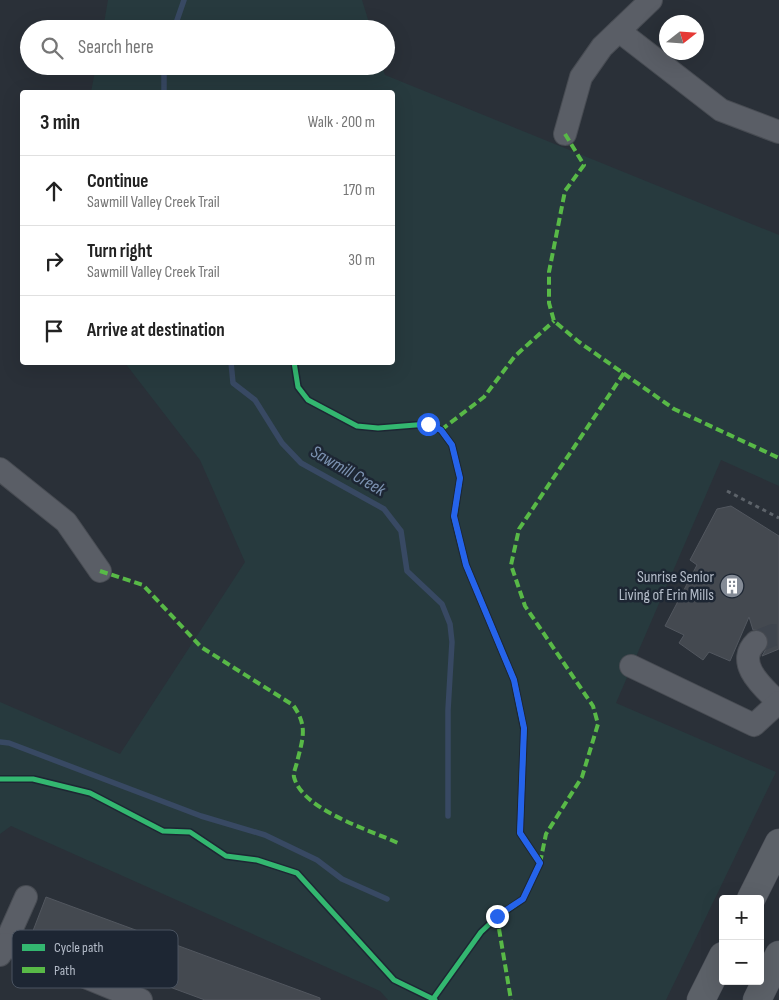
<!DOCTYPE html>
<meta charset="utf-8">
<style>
body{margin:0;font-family:"Sofia Sans Condensed",sans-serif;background:#f6f6f6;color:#222}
.controls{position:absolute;right:15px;bottom:15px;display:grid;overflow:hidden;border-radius:5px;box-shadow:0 5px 20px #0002}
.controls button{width:45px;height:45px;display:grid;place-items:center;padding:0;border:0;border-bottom:1px solid #e0e0e0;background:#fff;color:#222;font:25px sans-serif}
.compass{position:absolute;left:659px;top:15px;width:45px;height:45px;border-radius:50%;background:#fff;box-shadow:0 5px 20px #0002;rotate:73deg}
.stop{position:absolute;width:15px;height:15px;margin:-11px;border:4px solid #2563eb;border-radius:50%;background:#fff}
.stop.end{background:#2563eb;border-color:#fff;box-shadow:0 1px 5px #0008}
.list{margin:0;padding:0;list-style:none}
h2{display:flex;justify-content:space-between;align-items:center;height:65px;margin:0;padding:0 20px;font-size:21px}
h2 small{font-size:16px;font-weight:400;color:#767676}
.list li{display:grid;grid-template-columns:32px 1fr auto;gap:15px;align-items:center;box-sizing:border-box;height:70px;padding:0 20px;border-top:1px solid #e0e0e0}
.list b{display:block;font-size:19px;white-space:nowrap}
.list p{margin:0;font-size:16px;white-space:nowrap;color:#767676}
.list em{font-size:16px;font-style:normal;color:#767676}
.icon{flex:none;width:28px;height:28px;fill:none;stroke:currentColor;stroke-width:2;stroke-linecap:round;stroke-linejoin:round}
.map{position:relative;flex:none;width:779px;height:1000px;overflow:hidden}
.search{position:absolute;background:#fff;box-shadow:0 5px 20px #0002;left:20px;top:20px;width:375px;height:55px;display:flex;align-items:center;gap:12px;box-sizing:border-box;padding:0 18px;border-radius:28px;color:#767676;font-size:19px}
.panel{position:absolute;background:#fff;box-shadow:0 5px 20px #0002;left:20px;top:90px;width:375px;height:275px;border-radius:5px}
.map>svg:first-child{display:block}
.green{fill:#273a3e}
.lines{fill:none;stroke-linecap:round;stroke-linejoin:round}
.stream{stroke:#384963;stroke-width:5.5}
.building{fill:#444950;stroke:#52575f}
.minor-tunnel{stroke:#3f454e;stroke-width:22;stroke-dasharray:22 11;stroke-linecap:butt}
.minor-casing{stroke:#484c53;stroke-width:24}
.major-casing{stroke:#484c55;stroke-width:29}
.path{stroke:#5d636a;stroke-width:3;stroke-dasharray:4 4;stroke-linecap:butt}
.minor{stroke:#5a5e66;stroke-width:22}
.major{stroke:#5c6168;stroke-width:28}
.quiet{stroke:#58b947;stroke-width:4;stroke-dasharray:8 4;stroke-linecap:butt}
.cycleway-casing{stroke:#1d2633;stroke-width:8}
.cycleway{stroke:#33b770;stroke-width:5}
.route{stroke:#2563eb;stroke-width:6}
.labels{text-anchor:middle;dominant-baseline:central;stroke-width:5;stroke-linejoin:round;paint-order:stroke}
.poi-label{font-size:16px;fill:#b4bcc9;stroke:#1d2633;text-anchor:end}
.water-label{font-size:18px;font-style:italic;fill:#7c92b1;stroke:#1d2633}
.key{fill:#1d2633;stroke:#4a5360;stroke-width:1}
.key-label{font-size:14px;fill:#b4bcc9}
</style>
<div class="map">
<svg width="779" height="1000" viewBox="0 0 779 1000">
<rect width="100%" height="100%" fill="#2a3038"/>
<g class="green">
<path d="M108,0H362L371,29H103Z"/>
<path d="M96,66H382L385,75L779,235V486L721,460L616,703L776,772L666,1000H388L380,991L11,826L0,834V702L120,754L245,562L200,460L125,363L392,362V92H91Z"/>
</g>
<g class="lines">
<g class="stream">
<path d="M174,29L184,0"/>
<path d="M164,92V66"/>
<path d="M231,362L233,383L255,400L282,443L301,463L384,509L401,531L407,571L442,604L450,624L452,642L448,710V816"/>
<path d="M0,742L9,743L201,816L265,835L317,860L342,879L387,899"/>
</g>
</g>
<g class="building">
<path d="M731,506L779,536V649L762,656L769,644L768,637L763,631L753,630L749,617L730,661L709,652L703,660L679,643L684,635L665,626L697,565L690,560L717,509Z"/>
<path d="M46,897L320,998V1000H205L31,936Z"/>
</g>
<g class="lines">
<path class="minor-tunnel" d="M756,642L773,635H779"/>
<g class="minor-casing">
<g id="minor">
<path d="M619,31L721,110L779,132"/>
<path d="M565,134L581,77L602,47L651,0"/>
<path d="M0,469L66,522L100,571"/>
<path d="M756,642C734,663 763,687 778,702L779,699"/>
<path d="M631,666L754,725L779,702"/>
<path d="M5,944L26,897"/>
<path d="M0,955L5,944L141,1000"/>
</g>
</g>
<g class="major-casing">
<g id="major">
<path d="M751,899L779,843"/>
<path d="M701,1000L723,956"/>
<path d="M757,1000L779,955"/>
</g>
</g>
<path class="path" d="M727,491L779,518"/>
<use href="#minor" class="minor"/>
<use href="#major" class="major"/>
<g class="quiet">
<path d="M565,134L584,165L565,191L549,272V303L554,321L579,342L674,409L779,458"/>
<path d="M441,430L484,397L515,356L554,321"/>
<path d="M100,571L143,585L201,647L293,705C308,726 303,738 297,762C296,767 293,773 294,777C302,810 370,830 398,843"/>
<path d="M540,863L546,834L582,777L598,724L593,706L525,606L511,565L519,529L624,373"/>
<path d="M497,917L511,1000"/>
</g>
<g class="cycleway-casing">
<g id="cycleway">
<path d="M294,362L298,387L308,400L357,426L378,428L428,424L441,430L452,445L460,478L454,517L466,565L514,680L524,729L520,833L540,863L523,899L497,917L481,932L433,999L435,1000"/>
<path d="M0,779H33L90,793L163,831L190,832L226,856L257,860L297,873L394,980L433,999"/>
</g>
</g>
<use href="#cycleway" class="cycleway"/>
</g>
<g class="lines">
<path class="route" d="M428,424L441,430L452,445L460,478L454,516L466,565L514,680L524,728L520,833L540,863L523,899L497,916"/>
</g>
<defs>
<g id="building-disc" transform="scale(1.25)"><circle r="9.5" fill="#848b96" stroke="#1d2633"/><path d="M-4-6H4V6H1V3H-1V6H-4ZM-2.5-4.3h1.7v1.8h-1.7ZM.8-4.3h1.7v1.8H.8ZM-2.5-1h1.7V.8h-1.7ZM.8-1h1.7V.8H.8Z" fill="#fff"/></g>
</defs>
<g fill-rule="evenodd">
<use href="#building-disc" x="732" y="586"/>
</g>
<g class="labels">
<g class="poi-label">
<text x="714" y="577">Sunrise Senior<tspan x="714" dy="18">Living of Erin Mills</tspan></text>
</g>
<g class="water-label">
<text transform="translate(348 471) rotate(30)">Sawmill Creek</text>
</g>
</g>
<rect x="12" y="930" width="166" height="58" rx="8" class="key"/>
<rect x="22" y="944" width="23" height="7" fill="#33b770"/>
<rect x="22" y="967" width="23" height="6" fill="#58b947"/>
<g class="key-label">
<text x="54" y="952">Cycle path</text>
<text x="54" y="975">Path</text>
</g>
</svg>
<div class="controls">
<button>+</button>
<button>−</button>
</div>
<svg class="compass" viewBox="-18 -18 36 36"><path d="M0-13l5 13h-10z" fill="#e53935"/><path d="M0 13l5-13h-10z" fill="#767676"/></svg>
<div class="stop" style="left:428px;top:424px"></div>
<div class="stop end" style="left:497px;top:916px"></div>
<div class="search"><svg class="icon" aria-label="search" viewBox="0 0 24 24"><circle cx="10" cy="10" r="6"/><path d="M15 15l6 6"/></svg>Search here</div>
<section class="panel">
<h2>3 min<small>Walk · 200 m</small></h2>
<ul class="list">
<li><svg class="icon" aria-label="ahead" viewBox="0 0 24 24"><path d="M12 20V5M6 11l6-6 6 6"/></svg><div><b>Continue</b><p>Sawmill Valley Creek Trail</p></div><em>170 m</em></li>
<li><svg class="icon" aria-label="right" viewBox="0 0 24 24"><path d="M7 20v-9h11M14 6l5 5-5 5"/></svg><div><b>Turn right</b><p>Sawmill Valley Creek Trail</p></div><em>30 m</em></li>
<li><svg class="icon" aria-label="arrive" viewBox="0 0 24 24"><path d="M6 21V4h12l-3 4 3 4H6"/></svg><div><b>Arrive at destination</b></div></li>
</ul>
</section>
</div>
